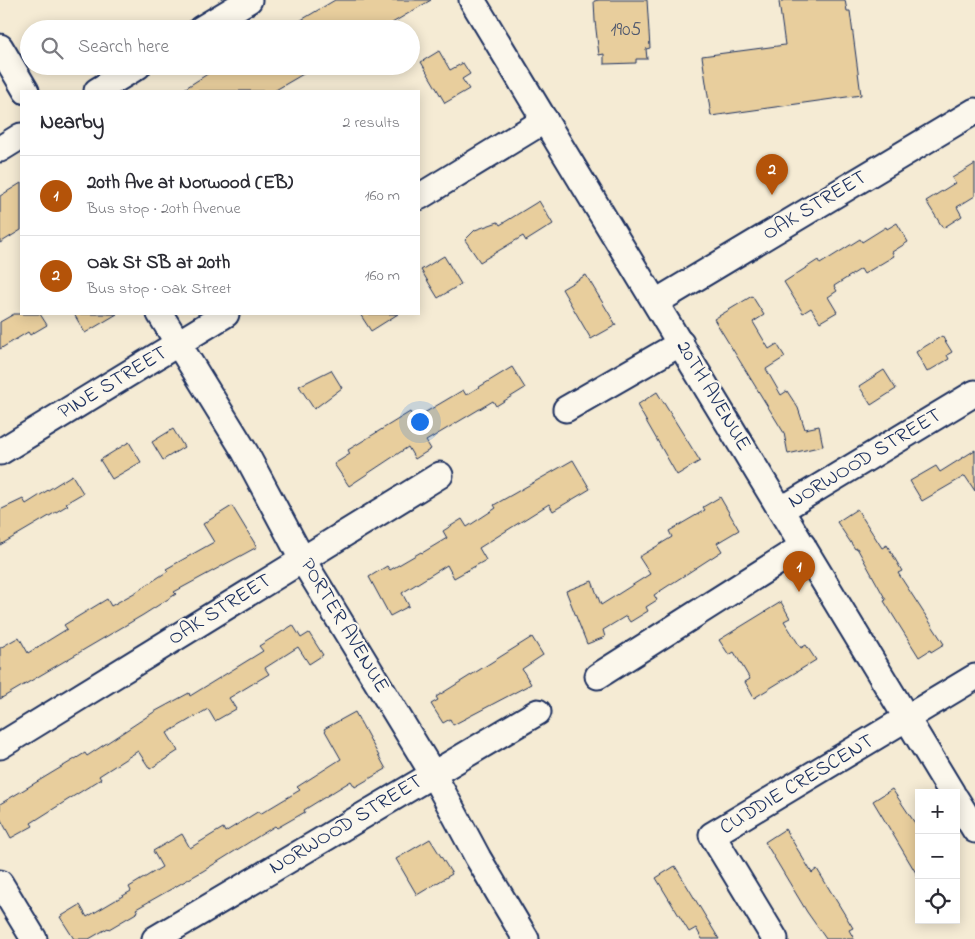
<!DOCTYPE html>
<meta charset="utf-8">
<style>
body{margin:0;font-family:"Indie Flower",sans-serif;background:#f7f7f7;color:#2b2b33}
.controls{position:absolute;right:15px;bottom:15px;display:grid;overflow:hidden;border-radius:0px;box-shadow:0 2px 12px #0003}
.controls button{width:45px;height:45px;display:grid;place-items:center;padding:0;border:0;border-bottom:1px solid #e1e1e2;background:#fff;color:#2b2b33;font:25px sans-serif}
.you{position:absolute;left:419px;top:421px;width:18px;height:18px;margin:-12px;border:4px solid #fff;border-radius:50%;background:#1a73e8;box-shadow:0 0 0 8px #1a73e833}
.badge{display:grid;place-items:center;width:32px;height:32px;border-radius:50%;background:#b45309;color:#fff;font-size:16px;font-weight:700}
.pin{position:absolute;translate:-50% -41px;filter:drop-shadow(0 1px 2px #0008)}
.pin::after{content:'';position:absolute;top:26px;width:18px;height:15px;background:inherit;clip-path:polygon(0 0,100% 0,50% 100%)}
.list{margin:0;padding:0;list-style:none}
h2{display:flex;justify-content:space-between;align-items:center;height:65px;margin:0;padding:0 20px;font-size:21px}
h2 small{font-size:16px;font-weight:400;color:#7c7c81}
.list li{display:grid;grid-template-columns:32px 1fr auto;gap:15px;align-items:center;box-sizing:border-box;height:80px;padding:0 20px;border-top:1px solid #e1e1e2}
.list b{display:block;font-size:19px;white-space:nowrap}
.list p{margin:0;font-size:16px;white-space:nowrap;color:#7c7c81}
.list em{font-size:16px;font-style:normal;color:#7c7c81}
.icon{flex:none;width:28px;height:28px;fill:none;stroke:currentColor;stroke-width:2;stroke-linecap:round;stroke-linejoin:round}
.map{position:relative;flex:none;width:975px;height:939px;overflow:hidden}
.search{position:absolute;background:#fff;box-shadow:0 2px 12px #0003;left:20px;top:20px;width:400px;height:55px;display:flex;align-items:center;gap:12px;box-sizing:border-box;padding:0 18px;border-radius:28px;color:#7c7c81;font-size:19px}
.panel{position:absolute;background:#fff;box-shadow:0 2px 12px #0003;left:20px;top:90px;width:400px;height:225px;border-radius:0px}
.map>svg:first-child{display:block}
.building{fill:#e8ce9d;stroke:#1b2f5e}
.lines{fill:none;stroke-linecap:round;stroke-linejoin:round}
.minor-casing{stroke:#1b2f5e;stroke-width:29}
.minor{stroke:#fbf7ec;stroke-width:25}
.labels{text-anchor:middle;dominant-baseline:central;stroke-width:4.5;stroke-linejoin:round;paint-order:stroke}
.number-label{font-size:19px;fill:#4e576e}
.street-label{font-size:21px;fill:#1b2f5e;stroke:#fbf7ec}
</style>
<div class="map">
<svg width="975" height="939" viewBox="0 0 975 939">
<rect width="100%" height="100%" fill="#f5ebd4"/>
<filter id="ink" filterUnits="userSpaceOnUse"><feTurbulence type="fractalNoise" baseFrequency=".02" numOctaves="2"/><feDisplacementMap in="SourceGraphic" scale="10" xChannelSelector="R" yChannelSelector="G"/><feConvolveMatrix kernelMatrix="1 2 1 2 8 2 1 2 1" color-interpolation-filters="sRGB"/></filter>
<g filter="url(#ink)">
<g class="building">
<path d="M335,0H431L382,29H286Z"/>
<path d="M599,0H647L650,48L646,49L647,59H636V63L604,64V54L599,55L595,21L594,1Z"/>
<path d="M785,0H845L847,11H850L861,95L711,116L702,56L785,45L779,2Z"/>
<path d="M439,51L450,70L463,63L470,74L462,79L469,89L445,103L421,62Z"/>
<path d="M220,66H317L274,91H181Z"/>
<path d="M975,164V196L957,207L962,216L943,228L926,201L955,183L952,178Z"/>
<path d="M21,183V230L0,243V196Z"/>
<path d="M539,201L553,224L526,241L523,236L480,262L465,240L475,230L498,222L500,225Z"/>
<path d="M897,223L908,242L892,252L894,256L864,274L861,269L834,286L837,291L828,297L837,312L820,322L811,308L803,313L784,282L818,260L820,264L860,239L862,242L886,227L887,229Z"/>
<path d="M444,256L461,284L438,298L421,270Z"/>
<path d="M586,275L616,325L591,339L562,289Z"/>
<path d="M752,296L764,315L753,322L769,349L777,344L785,357L766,369L781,395L787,391L798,408L805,429L819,426L823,446L788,454L784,433L714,319Z"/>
<path d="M14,314H40L47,325L30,335L28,332L0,349V322Z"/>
<path d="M74,314H117L85,333Z"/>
<path d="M360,314H398L371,331Z"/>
<path d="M942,336L952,352L947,355L949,359L927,372L916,352Z"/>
<path d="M512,367L525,388L496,406L493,401L426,441L431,449L415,459L408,447L349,486L334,464L350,454L348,450L410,412L414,419L463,390L466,395Z"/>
<path d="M331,370L342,388L314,409L299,386Z"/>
<path d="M884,370L896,389L871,405L859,386Z"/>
<path d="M657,392L700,461L677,475L637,405Z"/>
<path d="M173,429L184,447L163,460L152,442Z"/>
<path d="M129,442L141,462L112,479L100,460Z"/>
<path d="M975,450V491L965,476L922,501L910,481L936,466L940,472Z"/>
<path d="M573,460L590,489L553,511L549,504L479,548L486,560L454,578L447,565L402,593L409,606L390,616L369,577L387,566L390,570L421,552L422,553L447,538L443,531L462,519L467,527L496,508L494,505Z"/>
<path d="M72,475L83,493L66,503L68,505L0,545V510L23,499L26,504Z"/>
<path d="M720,497L739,530L717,543L722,551L654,595L657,600L646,607L648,611L630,622L626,616L603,630L605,637L587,644L566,591L592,581L601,605L650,574L639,557L672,537L669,531L705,510L703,507Z"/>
<path d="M232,506L257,547L174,592L176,594L143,615L0,699V648L19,637L28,653L67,629L64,625L107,599L111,606L136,592L168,571L166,569L214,542L203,524Z"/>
<path d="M857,509L882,548L887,545L902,571L898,573L944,644L931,652L930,650L919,657L884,601L886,600L857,548L855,549L837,522Z"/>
<path d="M781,602L790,618L784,621L801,648L806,645L816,660L754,698L745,682L750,679L734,652L729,655L719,640Z"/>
<path d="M293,625L301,638L309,633L323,655L309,664L298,647L265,668L269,674L229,698L236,709L215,721L208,709L167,733L178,751L150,769L138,751L99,776L101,779L31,823L33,826L11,838L0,818V804L85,753L87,756L154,712L189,693L190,696L229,672L263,651L259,646Z"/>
<path d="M532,637L543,655L522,669L531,684L453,725L450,719L443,723L431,704L438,700L436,697Z"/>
<path d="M355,712L386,769L355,787L351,781L304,810L305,812L277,828L275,826L203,871L136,909L138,912L109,929L108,928L89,939H74L60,917L80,905L87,917L131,891L129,887L162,867L153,851L182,834L190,848L223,828L225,832L259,811L260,814L300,790L297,787L341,759L324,729Z"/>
<path d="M892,789L919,829V878L873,801Z"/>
<path d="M785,829L812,873L817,869L853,928L849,930L854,939H826L807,912L765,842Z"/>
<path d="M430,839L452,874L417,895L396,859Z"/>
<path d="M675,866L719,939H702L696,928L689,932L656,878Z"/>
</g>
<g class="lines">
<g class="minor-casing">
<g id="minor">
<path d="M472,0L952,793"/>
<path d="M201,29L249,0"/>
<path d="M0,47L26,91"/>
<path d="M97,91L138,66"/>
<path d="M0,149L21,136"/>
<path d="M419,197L545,120"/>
<path d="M656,302L975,111"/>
<path d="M160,314L245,452L302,559L433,774L478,858L526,939"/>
<path d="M566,409L681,343"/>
<path d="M0,452L226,314"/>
<path d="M781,510L975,393"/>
<path d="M598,676L803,546"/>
<path d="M0,746L440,475"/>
<path d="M956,799L975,830"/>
<path d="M0,883L34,939"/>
<path d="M155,939L538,712"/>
<path d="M775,939L712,835L975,677"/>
</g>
</g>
<use href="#minor" class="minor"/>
</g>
</g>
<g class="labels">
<g class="number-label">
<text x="626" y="30">1905</text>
</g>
<g class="street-label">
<text transform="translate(815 206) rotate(-31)">OAK STREET</text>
<text transform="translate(113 383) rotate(-31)">PINE STREET</text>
<text transform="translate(713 396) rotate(59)">20TH AVENUE</text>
<text transform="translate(865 459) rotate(-31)">NORWOOD STREET</text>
<text transform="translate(220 610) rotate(-32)">OAK STREET</text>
<text transform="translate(344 626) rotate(59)">PORTER AVENUE</text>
<text transform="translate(797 785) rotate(-31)">CUDDIE CRESCENT</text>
<text transform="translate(346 825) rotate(-31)">NORWOOD STREET</text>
</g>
</g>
</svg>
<div class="controls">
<button>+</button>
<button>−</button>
<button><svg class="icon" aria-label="locate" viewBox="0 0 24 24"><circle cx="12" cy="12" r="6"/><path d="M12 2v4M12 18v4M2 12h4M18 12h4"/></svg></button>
</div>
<div class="you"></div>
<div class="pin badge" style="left:799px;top:592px">1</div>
<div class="pin badge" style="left:772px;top:195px">2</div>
<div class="search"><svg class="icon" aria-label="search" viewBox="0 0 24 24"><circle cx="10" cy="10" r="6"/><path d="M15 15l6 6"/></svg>Search here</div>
<section class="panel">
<h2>Nearby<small>2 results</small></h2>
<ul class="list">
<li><span class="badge">1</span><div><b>20th Ave at Norwood (EB)</b><p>Bus stop · 20th Avenue</p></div><em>160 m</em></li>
<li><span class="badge">2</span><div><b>Oak St SB at 20th</b><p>Bus stop · Oak Street</p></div><em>160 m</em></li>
</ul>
</section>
</div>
